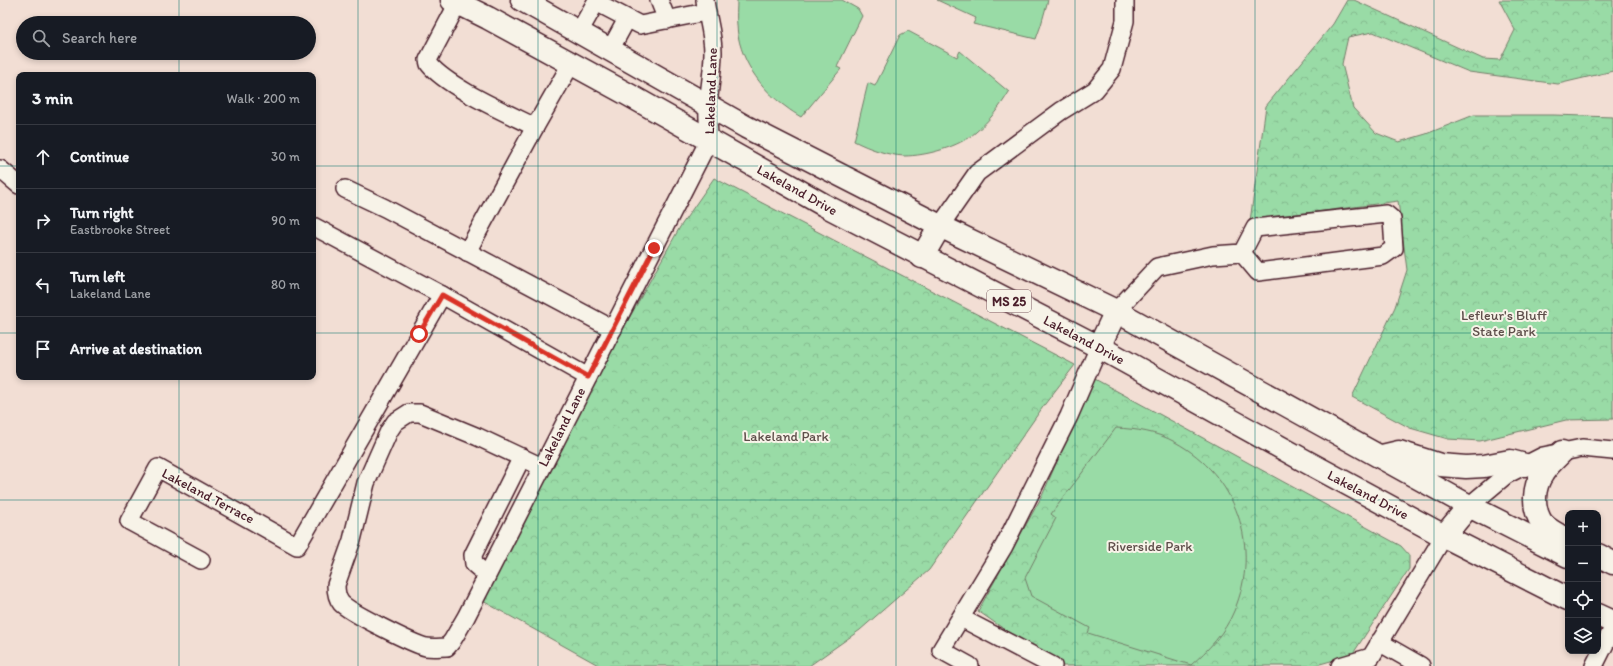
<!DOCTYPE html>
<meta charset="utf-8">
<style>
body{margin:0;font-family:Itim,sans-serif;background:#242831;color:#f1f3f6}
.controls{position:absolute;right:12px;bottom:12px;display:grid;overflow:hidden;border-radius:8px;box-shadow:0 2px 6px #0003}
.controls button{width:36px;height:36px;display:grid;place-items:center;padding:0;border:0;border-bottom:1px solid #363941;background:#171b24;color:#f1f3f6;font:20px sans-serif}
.stop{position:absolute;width:12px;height:12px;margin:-9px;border:3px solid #d93025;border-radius:50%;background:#fff}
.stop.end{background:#d93025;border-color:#fff;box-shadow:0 1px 4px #0008}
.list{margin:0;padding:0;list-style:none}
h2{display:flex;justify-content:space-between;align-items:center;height:52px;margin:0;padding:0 16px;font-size:17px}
h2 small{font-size:13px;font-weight:400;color:#9ea1a6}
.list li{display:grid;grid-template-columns:26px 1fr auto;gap:12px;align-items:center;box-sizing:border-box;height:64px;padding:0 16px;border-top:1px solid #363941}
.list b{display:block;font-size:15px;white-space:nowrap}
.list p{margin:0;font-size:13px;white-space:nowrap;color:#9ea1a6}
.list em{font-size:13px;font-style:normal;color:#9ea1a6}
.icon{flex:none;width:22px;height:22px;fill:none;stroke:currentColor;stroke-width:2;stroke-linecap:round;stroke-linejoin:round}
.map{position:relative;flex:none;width:1613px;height:666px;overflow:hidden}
.search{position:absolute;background:#171b24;box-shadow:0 2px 6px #0003;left:16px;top:16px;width:300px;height:44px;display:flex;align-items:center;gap:10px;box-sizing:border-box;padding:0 14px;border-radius:22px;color:#9ea1a6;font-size:15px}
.panel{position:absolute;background:#171b24;box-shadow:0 2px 6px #0003;left:16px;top:72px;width:300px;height:308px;border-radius:8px}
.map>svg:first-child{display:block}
.forest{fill:url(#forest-crowns);stroke:#727d68}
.garden{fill:#99dba6;stroke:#727d68}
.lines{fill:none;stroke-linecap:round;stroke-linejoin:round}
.minor-casing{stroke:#4a1f2b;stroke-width:20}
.highway-casing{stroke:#4a1f2b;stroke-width:25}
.minor{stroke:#f7f3e8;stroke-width:17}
.highway{stroke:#f7f3e8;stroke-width:22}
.route{stroke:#d93025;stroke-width:5}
.grid{fill:none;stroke:#0f766e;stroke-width:1;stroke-opacity:0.55}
.labels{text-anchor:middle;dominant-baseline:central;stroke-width:4;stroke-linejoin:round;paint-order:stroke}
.shield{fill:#f7f3e8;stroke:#7e5f64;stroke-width:1}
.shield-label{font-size:13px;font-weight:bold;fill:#4a1f2b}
.street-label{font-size:14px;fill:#4a1f2b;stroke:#f7f3e8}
.park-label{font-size:14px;fill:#5e4e4a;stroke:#f7f3e8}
</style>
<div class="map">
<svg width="1613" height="666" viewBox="0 0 1613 666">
<defs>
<pattern id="forest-crowns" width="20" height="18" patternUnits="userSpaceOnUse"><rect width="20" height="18" fill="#99dba6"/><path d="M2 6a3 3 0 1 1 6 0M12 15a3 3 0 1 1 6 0" fill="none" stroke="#85bc8f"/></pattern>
</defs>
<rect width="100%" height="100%" fill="#f2ded4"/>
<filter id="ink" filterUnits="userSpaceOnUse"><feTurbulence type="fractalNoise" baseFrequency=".025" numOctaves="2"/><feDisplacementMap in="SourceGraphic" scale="8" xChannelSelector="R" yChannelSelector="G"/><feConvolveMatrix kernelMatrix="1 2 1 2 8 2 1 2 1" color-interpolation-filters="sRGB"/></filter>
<g filter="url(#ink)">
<g class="forest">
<path d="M1347,0H1354L1483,59L1500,60L1515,30L1499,0H1613V71L1558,84L1469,72L1373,32L1348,37L1342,64L1353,108L1376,133L1399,142L1426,134L1474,115H1554L1613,117V419L1566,420L1480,441L1448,439L1410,428L1352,397L1395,307L1407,270L1398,201L1250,221L1266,106L1333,24Z"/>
<path d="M714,178L1075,365L1045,404L929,570L860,630L809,666H600L481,600L579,408L680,227Z"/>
<path d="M1093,378L1401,546L1409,555V569L1352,655L1313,666H1057L978,611L1042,496Z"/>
</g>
<g class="garden">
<path d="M737,0H842L858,9L862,16L837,67L841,69L801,117C796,114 791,111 786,107C760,89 738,57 737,25C736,17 737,8 737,0Z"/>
<path d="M937,0H1048L1041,25L1036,39L973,24L976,18Z"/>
<path d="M908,31L957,57L960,51L1009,92C1000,107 989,121 976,132C959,147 926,156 904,156C887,155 870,149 854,141L868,83L875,86L900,35Z"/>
<path d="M1116,428C1136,429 1157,432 1175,442C1236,475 1262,547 1234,611C1225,633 1208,650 1191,665L1088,633L1090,628L1031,596L1025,578L1056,518L1051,514Z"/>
</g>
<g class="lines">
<g class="minor-casing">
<g id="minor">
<path d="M659,0L667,20"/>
<path d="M458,3L428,60L429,64C447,87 507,113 535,127L571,64"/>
<path d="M579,32L596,2L640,25L706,12"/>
<path d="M610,50L627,19"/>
<path d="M0,169L19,185"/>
<path d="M345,189L385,208L613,329"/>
<path d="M313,226L442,295L588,377"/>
<path d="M940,226L977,173L1061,111L1095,90L1112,69L1125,21V0"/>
<path d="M467,252L535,127"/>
<path d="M1116,311L1157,267L1213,255L1242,253L1258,272L1383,256L1394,248L1392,219L1386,214L1255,228L1242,253"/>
<path d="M542,467L478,437L420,413H409L395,422L389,431L366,483L352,540L336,585C336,591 337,598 341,603C349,612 413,644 426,647C433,648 441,647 447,647L452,641L466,617L709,140C709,128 707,115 708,104C710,86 713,69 713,52C713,34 707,17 705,0"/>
<path d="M1469,506L1506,475L1543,456L1582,448L1613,451"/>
<path d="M201,560L129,521L158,468L297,546L442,295"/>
<path d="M487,575L474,564L473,555L522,457"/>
<path d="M961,618L1053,666"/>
<path d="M1379,642L1421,666"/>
<path d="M970,666L941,650L1004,546L1069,416L1099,347"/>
<path d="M1340,666L1371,657L1444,536"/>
<path d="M1594,666L1613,628"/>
</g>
</g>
<g class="highway-casing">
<g id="highway">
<path d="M452,0L488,18L629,95L824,205L1099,347L1307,462L1444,536L1568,599"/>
<path d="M522,0L746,127L940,226L1116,311L1469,506L1568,556"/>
<path d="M922,257L940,226"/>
<path d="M1099,347L1116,311"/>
<path d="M1562,452C1556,458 1548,465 1543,473C1533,487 1532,508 1542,523C1548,530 1560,536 1568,540"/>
<path d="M1382,456L1399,452L1440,465L1466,467L1484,466L1510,461L1525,465"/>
<path d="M1444,536L1469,506"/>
<path d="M1598,555L1613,563"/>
<path d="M1598,615L1613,622"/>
</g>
</g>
<use href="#minor" class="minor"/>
<use href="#highway" class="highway"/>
</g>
</g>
<g class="lines" filter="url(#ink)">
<path class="route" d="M419,334L442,295L588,377L654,248"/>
</g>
<path class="grid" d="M179,0V23M358,0V666M538,0V666M717,0V666M896,0V666M1075,0V666M1255,0V666M1434,0V666M179,53V75M0,166H19M313,166H1613M0,333H19M313,333H1613M179,377V666M0,500H1613"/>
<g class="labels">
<rect class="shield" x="987" y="290" width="44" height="22" rx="3"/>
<g class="shield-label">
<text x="1009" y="301">MS 25</text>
</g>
<g class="street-label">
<text transform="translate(711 91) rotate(-88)">Lakeland Lane</text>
<text transform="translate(797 190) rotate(29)">Lakeland Drive</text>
<text transform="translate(1084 340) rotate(28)">Lakeland Drive</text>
<text transform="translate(562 427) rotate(-63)">Lakeland Lane</text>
<text transform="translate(1368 495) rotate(28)">Lakeland Drive</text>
<text transform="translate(208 496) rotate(28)">Lakeland Terrace</text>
</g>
<g class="park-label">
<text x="1504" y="315">Lefleur's Bluff<tspan x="1504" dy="16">State Park</tspan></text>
<text x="786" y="436">Lakeland Park</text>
<text x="1150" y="546">Riverside Park</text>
</g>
</g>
</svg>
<div class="controls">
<button>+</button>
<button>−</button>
<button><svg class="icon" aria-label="locate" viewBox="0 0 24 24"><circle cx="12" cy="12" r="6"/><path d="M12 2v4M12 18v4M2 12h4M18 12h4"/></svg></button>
<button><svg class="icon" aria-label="layers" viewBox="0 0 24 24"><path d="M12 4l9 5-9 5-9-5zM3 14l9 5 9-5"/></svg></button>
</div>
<div class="stop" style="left:419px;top:334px"></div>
<div class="stop end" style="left:654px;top:248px"></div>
<div class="search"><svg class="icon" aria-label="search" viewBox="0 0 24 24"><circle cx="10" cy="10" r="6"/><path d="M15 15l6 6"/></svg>Search here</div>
<section class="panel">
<h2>3 min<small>Walk · 200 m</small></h2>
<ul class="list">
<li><svg class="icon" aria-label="ahead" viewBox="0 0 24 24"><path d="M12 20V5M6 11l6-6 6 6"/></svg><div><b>Continue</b></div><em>30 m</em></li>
<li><svg class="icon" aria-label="right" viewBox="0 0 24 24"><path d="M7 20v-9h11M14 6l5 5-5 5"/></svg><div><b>Turn right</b><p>Eastbrooke Street</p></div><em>90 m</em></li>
<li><svg class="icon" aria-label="left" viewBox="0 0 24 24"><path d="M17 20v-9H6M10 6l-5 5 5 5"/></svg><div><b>Turn left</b><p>Lakeland Lane</p></div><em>80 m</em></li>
<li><svg class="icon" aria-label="arrive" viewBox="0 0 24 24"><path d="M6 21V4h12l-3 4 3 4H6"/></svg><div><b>Arrive at destination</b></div></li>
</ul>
</section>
</div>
